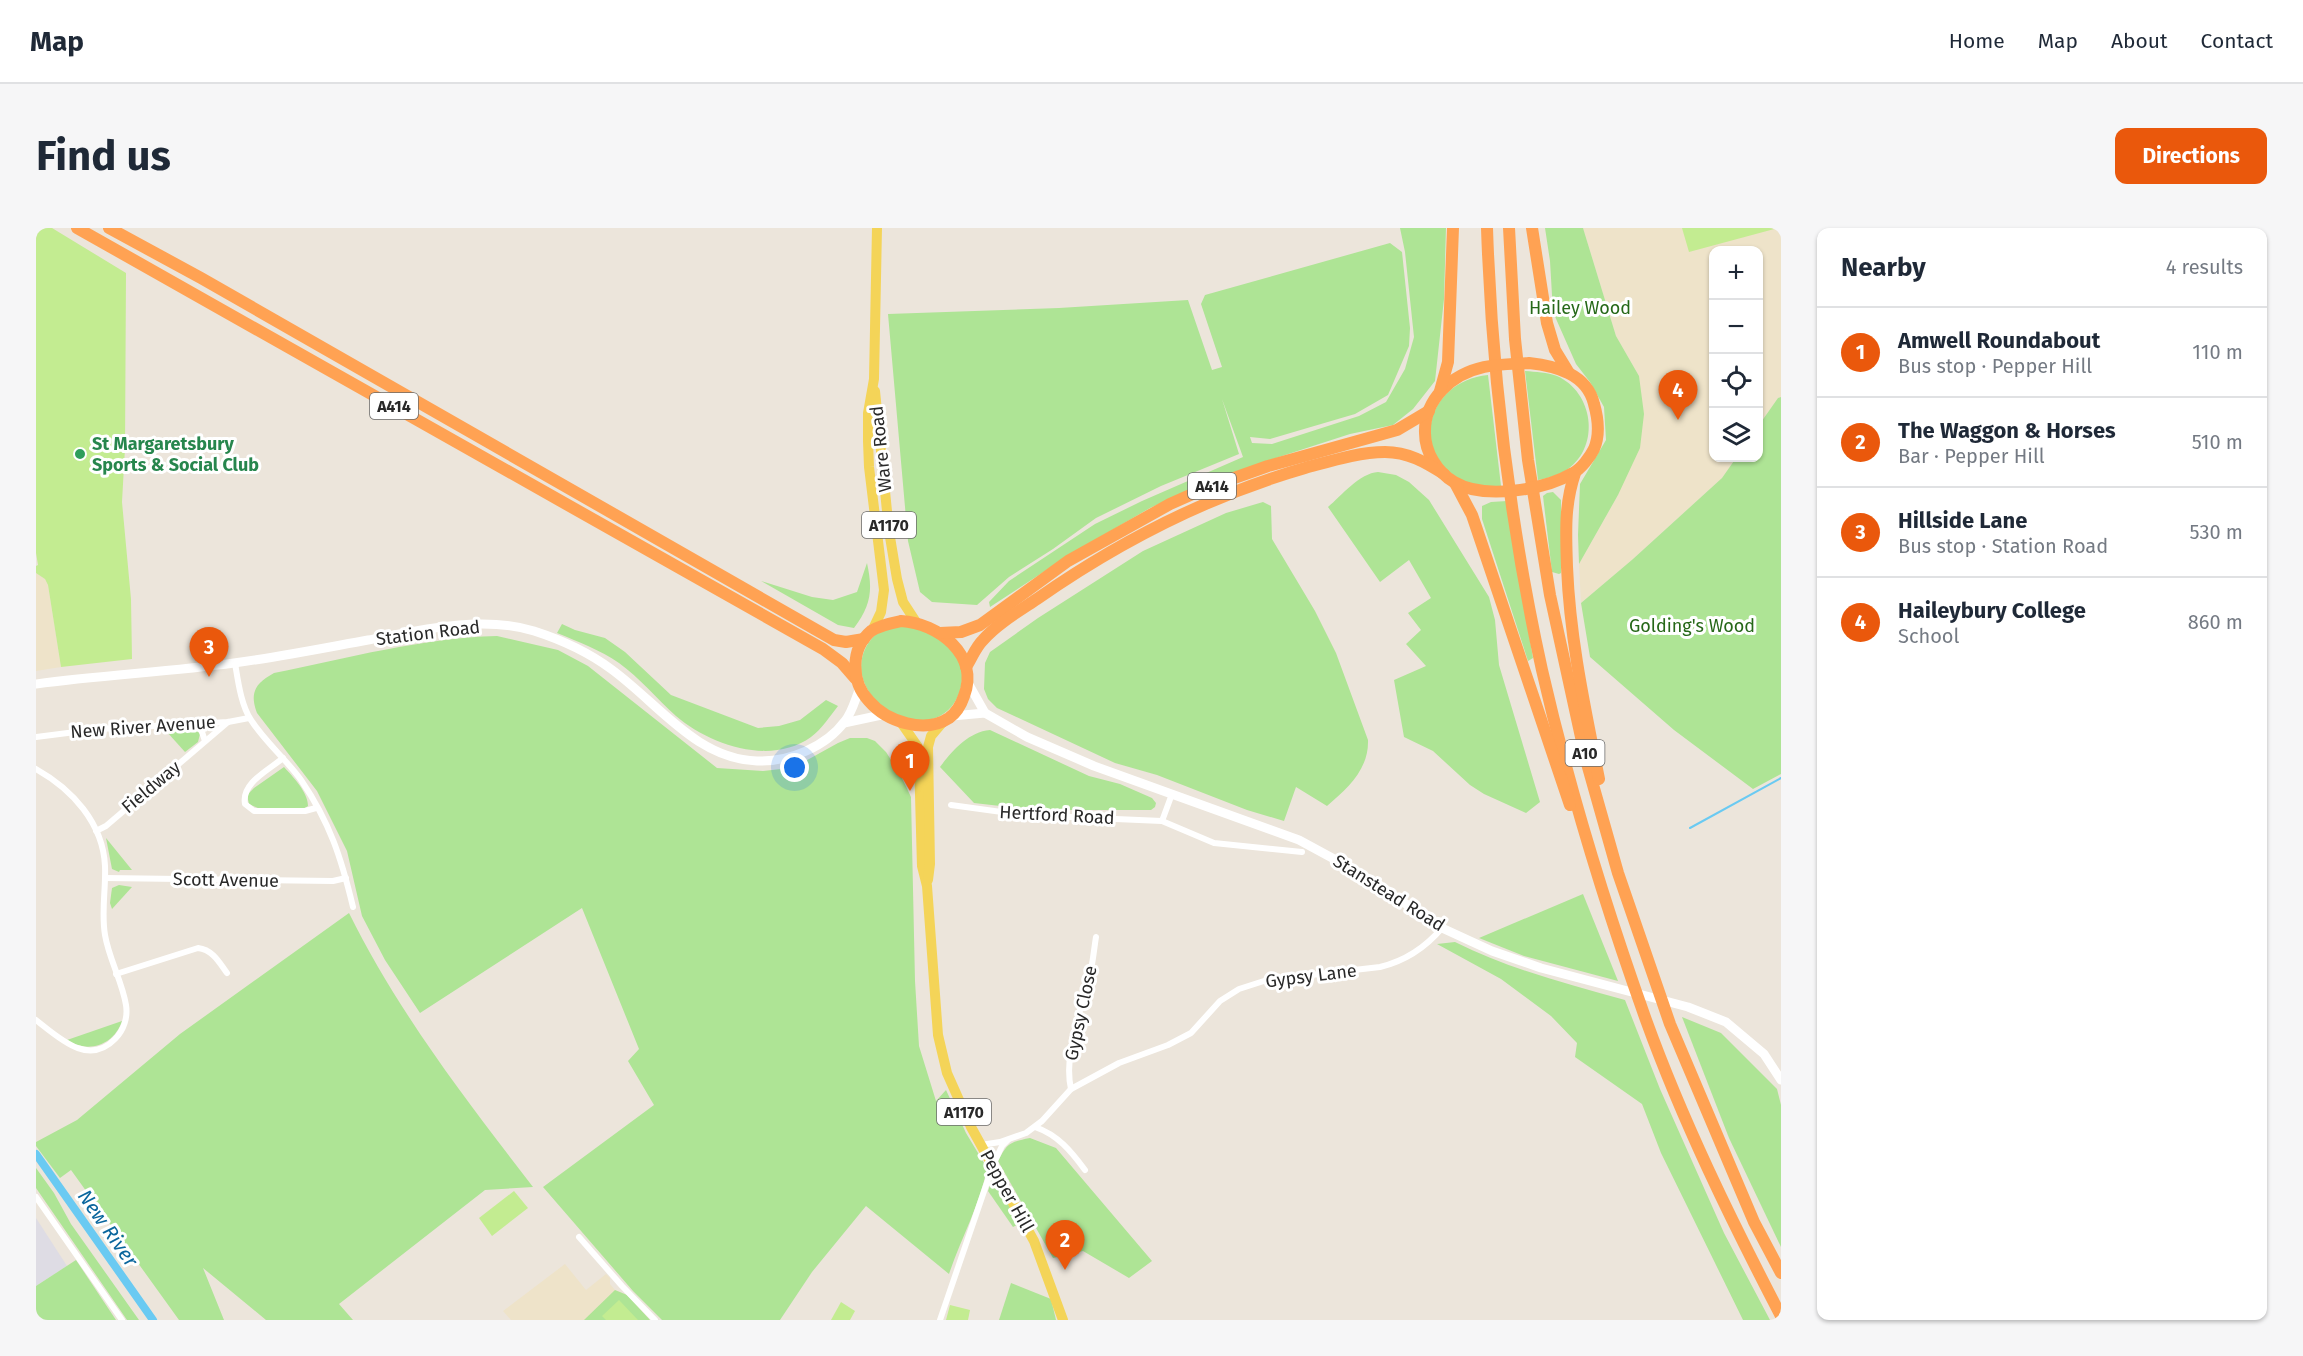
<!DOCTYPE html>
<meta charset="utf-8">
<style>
body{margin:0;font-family:"Fira Sans",sans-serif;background:#f6f6f7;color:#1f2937}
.controls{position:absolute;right:18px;top:18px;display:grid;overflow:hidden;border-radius:12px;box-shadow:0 2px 4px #0004}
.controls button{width:54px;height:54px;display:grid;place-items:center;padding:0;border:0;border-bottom:2px solid #e0e1e3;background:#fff;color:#1f2937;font:30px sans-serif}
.you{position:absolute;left:759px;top:540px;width:21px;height:21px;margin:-15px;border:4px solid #fff;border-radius:50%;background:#1a73e8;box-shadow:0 0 0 9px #1a73e833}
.badge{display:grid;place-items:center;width:39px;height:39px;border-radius:50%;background:#ea580c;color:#fff;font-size:20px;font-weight:700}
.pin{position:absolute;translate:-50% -50px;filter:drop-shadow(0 2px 3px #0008)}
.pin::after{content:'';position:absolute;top:32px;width:21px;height:18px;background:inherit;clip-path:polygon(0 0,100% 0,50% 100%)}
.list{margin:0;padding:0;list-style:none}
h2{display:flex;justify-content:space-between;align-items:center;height:78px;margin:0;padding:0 24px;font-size:26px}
h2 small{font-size:20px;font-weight:400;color:#747a83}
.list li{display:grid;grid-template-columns:39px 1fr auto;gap:18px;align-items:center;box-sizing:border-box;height:90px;padding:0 24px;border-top:2px solid #e0e1e3}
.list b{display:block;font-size:22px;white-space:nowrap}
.list p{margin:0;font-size:20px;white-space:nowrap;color:#747a83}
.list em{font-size:20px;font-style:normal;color:#747a83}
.icon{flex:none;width:33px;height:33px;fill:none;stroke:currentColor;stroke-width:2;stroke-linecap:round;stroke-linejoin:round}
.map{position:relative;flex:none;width:1745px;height:1092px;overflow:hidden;border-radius:12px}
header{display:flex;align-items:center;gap:36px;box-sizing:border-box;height:84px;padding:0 30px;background:#fff;border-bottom:2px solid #e0e1e3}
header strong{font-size:28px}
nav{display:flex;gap:33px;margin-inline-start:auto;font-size:21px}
.intro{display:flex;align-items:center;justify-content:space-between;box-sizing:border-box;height:144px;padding:0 36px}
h1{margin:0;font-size:42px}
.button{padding:15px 27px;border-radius:12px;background:#ea580c;color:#fff;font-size:21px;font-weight:700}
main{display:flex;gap:36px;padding:0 36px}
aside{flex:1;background:#fff;border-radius:12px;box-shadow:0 2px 4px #0004}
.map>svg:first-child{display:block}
.industrial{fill:#dedce4}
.education{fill:#eee3c9}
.green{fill:#aee495}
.pitch{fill:#c3ec91}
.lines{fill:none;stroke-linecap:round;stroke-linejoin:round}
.stream{stroke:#6acaf2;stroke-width:2}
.canal{stroke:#6acaf2;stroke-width:8}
.street{stroke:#fff;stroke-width:6}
.secondary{stroke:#fff;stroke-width:9}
.primary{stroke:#f4d458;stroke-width:10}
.highway{stroke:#ffa253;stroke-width:12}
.leisure-dot{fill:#2e9e5b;stroke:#fff;stroke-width:2}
.labels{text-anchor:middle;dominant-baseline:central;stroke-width:6;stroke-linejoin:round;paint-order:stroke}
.shield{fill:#fff;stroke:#696969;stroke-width:1.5}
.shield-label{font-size:16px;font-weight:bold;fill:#292929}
.park-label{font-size:18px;fill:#266818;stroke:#fff}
.leisure-label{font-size:18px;font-weight:bold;fill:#27864d;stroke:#fff;text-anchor:start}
.street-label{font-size:18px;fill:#292929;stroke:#fff}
.water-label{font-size:20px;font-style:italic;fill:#0a669d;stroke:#fff}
</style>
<header>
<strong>Map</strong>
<nav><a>Home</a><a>Map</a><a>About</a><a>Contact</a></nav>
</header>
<div class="intro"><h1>Find us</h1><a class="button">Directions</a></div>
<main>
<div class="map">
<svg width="1745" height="1092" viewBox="0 0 1745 1092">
<rect width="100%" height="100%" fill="#ece5db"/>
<path class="industrial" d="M0,990L31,1038L0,1058Z"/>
<g class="education">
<path d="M1547,0H1745V169L1742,170L1723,197L1722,22H1678V230H1700L1686,250L1597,331L1545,375L1543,336L1582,267L1603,148L1580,108Z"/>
<path d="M0,345L9,351L12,357L25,439L0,443Z"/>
<path d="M529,1036L550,1062L570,1046L574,1050V1056L579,1062L591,1067L614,1092H475L467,1083Z"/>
</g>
<g class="green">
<path d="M1364,0H1410L1408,71L1399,153L1377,181L1357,197L1314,206L1243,229L1169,255L1114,280L1035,326L954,379L953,374L973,353L1059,296L1106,273L1207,229L1186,171L1203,226L1125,258L1060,290L1017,321L973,349L941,377L896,374L884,364L872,313L852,86L1023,80L1152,72L1176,142L1186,139L1165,76L1169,67L1354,15L1366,24L1374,100L1373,118L1352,167L1319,186L1234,211L1214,209L1216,215L1236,216L1323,188L1350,174L1369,141L1378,109L1369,24Z"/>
<path d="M1509,0H1547L1580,108L1603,148L1608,186L1604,220L1582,267L1543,336L1542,307L1544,256L1570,212L1568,179L1554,154L1540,136L1517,84L1514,33Z"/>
<path d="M1489,143C1500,144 1511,144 1521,148C1557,164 1565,217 1532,241C1523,247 1513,250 1502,252Z"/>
<path d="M1452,147L1465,258C1459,258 1452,260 1447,259C1442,259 1437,256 1433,255C1371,232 1388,153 1452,147Z"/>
<path d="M1745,169V546L1717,561L1638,502L1554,429L1545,375L1597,331L1686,250L1700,230H1722L1723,197L1742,170Z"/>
<path d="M1342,244L1360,247L1373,254L1393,272L1453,369L1459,392L1463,437L1504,574L1490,585L1448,566L1434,557L1397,523L1368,509L1358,452L1390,438L1370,416L1385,402L1372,385L1395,370L1373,332L1344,354L1292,279C1305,268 1324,245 1342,244Z"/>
<path d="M1517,264L1525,272V345L1523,346L1516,344L1507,268L1511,265Z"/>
<path d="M1471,273L1497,430L1492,433L1446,291V278L1455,274Z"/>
<path d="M1227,274L1235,278L1236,311L1279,383L1300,425L1332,512C1333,541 1312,560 1291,578L1260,559L1248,593L1211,582L1121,547L1079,535L961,480L952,471L948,461L949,435L954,424L1002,390L1107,323L1190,285Z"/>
<path d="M831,335C837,362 835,378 818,400L802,397L725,353L776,369L797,372L821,364Z"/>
<path d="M526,396L539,402L569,410L589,424L635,467L722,500L743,498L764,492L790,472L802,478C794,488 786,501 775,509C735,538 674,517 640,488C621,471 604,450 583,435C564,422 543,414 521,405Z"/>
<path d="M877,397C888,403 903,409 913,417C934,436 929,475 904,488C866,507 808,462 830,419C834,412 841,403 849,400C857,398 868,398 877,397Z"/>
<path d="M461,408L522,422L552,438L681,540L727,543L745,541L764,536L802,515L814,510H831L839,513L850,524L864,546L875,569L879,753L883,818L900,873L910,862L930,905L951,940C944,977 925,1010 913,1046L830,978L776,1044L744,1092H626L597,1063L507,959L618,877L592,833L603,821L546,680L384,785L349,732L326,688L311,623L281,563L221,485C213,464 220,455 238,445C312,430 386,410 461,408Z"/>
<path d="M160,502L164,506L162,514L149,524L131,504Z"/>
<path d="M954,502L1053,548L1084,556L1116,570L1120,575L1119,579L1115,582H999L938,575L904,539C916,523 932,504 954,502Z"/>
<path d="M248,539C257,549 272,564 272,578L269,580L224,581L213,576L211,567L218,560Z"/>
<path d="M70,610L96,642H84L83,644L76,641Z"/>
<path d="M83,657L96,659L76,681L74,675L76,660Z"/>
<path d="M1547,666L1582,753L1488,728L1443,710Z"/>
<path d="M313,685C362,784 430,872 497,959L449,962L303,1076L317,1092H230L167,1040L188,1092H143L35,942L24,950L0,918V914L41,892L144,806Z"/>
<path d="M1419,714C1473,741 1531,756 1589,772L1624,861L1688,1005L1734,1092H1707L1625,925L1606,876L1539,829L1541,815L1515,788L1465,751L1401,716Z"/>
<path d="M1646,789L1685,805L1741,861L1745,877V1019L1693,910Z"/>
<path d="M86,793C78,817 52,826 31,812Z"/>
<path d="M994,910L1020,920L1116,1033L1093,1050L1047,1023L1017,1030L962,933C971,915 974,914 994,910Z"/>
<path d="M0,940L18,965L35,996L103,1092H91L0,960Z"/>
<path d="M956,952L960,954L983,996L977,999L952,963Z"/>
<path d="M40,1032L80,1092H0V1058Z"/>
<path d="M975,1055L1015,1071L1020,1092H963Z"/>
<path d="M579,1062L591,1067L614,1092H548Z"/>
</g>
<g class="pitch">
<path d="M0,0H16L90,45L89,220L86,274L95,371L96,431L25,439L12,357L9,351L0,345V338L2,337L0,325Z"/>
<path d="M1646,0H1742L1653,24Z"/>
<path d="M478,963L492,980L456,1008L443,990Z"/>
<path d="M583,1072L602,1092H570L566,1088Z"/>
<path d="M805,1074L819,1083L814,1092H795Z"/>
<path d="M914,1077L934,1082L932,1092H910Z"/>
</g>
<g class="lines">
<path class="stream" d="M1654,600L1745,550"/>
<path class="canal" d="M0,926L117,1092"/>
<g class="street">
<path d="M199,435C202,453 205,477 215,492C229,514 250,531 265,552C294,595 305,629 317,679"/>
<path d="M163,495L169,513"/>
<path d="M0,509L63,501L192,494L213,490"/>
<path d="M247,530C233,542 205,555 209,576L218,583H269L280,580"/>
<path d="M0,541C36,561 67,595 69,638C70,661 65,684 69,707C73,731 86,753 90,777C92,789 88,802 79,811C52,839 22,809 0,792"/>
<path d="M915,577L987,587L1126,593L1178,615L1266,624"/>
<path d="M1126,593L1136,566"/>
<path d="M60,603L70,598L192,494"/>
<path d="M69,650L297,653L310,650"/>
<path d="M80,746L162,720C177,722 183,734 191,745"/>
<path d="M1035,861C1027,826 1046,780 1054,746C1057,734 1058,721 1060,709"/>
<path d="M999,899C1022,907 1035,923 1049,942"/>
<path d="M945,917L964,914L990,905L1006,893L1035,861L1083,835L1132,817L1155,805L1184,773L1203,761L1231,752L1344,739C1369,733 1389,720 1406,700"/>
<path d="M0,969L86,1092"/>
<path d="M543,1009L586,1058L619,1092"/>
<path d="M904,1092L957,937L966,918L972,912"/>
</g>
<g class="secondary">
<path d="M932,455L949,485L991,509L1058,538L1263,612L1322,644L1406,700L1456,723L1505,740L1652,779L1690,794L1728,826L1745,852"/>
<path d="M0,456C66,447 132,444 198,435C243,429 288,420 332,412C384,402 446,387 498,403C526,412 552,424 575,441C622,475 660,531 721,533C753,534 790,519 809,493C817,483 819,471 824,460"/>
<path d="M916,488L949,485"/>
<path d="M808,495L850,486"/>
</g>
<g class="primary">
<path d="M839,163L853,303L861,351L867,374L880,394"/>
<path d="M836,403L845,384L848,362L833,239L832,213V185L838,151L841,0"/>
<path d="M864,493L882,519L883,531L886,638L891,658L902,807L911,845L935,899L998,1013L1027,1092"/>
<path d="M892,652L894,636L892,519L895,508L906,495"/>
</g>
<g class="highway">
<path d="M41,0L787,421L806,435L819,450"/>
<path d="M73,0L165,50L798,412L810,414L828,411"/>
<path d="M1451,0C1456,148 1474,297 1506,442C1533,560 1569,677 1610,792C1647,894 1695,992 1745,1088"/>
<path d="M1473,0L1479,111L1492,232L1514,367L1550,532L1582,645L1634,796L1718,994L1745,1045"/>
<path d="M1496,0L1511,95L1519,122L1533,145"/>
<path d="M1493,135C1520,138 1551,146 1558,176C1562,190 1564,207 1558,221C1554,229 1545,241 1537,245C1508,262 1448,272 1418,254C1401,244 1389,224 1389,205C1388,171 1416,146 1448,139C1462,136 1478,136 1493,135Z"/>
<path d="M1404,163L1412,134L1417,0"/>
<path d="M1539,245C1528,278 1530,305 1531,339C1534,412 1549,480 1563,551"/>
<path d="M1419,255L1436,287L1534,577"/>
<path d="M865,393C902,395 944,427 928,468C925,477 920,485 913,490C889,506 851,494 833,473C815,454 814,421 835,403C844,397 855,395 865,393Z"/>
<path d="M904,405L925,404L944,397L1032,333L1134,276L1170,260L1232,238L1361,202L1393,183"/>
<path d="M930,439C936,430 939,420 947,412C961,396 983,383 1001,371C1084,313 1172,268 1269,240C1295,233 1323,224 1349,224C1372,224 1389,234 1408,246"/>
</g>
</g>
<circle class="leisure-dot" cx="44" cy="226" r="6"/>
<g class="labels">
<g class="shield">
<rect x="334" y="165" width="48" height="26" rx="4.5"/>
<rect x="1152" y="245" width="48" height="26" rx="4.5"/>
<rect x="826" y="284" width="54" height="26" rx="4.5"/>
<rect x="1529.5" y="512" width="39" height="26" rx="4.5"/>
<rect x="901" y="871" width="54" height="26" rx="4.5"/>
</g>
<g class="shield-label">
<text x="358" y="178">A414</text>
<text x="1176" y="258">A414</text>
<text x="853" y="297">A1170</text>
<text x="1549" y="525">A10</text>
<text x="928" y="884">A1170</text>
</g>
<g class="park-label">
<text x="1544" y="80">Hailey Wood</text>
<text x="1656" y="398">Golding's Wood</text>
</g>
<g class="leisure-label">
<text x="56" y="216">St Margaretsbury<tspan x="56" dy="21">Sports &amp; Social Club</tspan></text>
</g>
<g class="street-label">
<text transform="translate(845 221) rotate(-96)">Ware Road</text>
<text transform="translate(392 405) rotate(-7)">Station Road</text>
<text transform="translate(107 499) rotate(-4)">New River Avenue</text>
<text transform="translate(115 559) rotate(-40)">Fieldway</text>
<text transform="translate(1021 587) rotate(3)">Hertford Road</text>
<text transform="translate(190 652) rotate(1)">Scott Avenue</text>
<text transform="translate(1353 665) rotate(32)">Stanstead Road</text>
<text transform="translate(1275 748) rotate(-7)">Gypsy Lane</text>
<text transform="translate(1045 785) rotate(-78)">Gypsy Close</text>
<text transform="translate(971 963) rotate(61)">Pepper Hill</text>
</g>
<g class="water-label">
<text transform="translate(72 1000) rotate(55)">New River</text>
</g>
</g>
</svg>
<div class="controls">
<button>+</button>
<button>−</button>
<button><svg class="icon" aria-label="locate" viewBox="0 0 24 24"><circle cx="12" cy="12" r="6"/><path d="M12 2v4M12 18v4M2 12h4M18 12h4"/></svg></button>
<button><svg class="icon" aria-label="layers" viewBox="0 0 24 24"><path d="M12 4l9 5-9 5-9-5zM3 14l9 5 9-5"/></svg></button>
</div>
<div class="you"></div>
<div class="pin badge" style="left:874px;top:563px">1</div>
<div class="pin badge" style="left:1029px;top:1042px">2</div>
<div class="pin badge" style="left:173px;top:449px">3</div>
<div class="pin badge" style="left:1642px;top:192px">4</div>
</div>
<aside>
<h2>Nearby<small>4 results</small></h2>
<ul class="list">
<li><span class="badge">1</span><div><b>Amwell Roundabout</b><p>Bus stop · Pepper Hill</p></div><em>110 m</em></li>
<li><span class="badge">2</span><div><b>The Waggon &amp; Horses</b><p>Bar · Pepper Hill</p></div><em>510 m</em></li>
<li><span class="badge">3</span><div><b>Hillside Lane</b><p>Bus stop · Station Road</p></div><em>530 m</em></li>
<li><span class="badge">4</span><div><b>Haileybury College</b><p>School</p></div><em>860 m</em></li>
</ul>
</aside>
</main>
